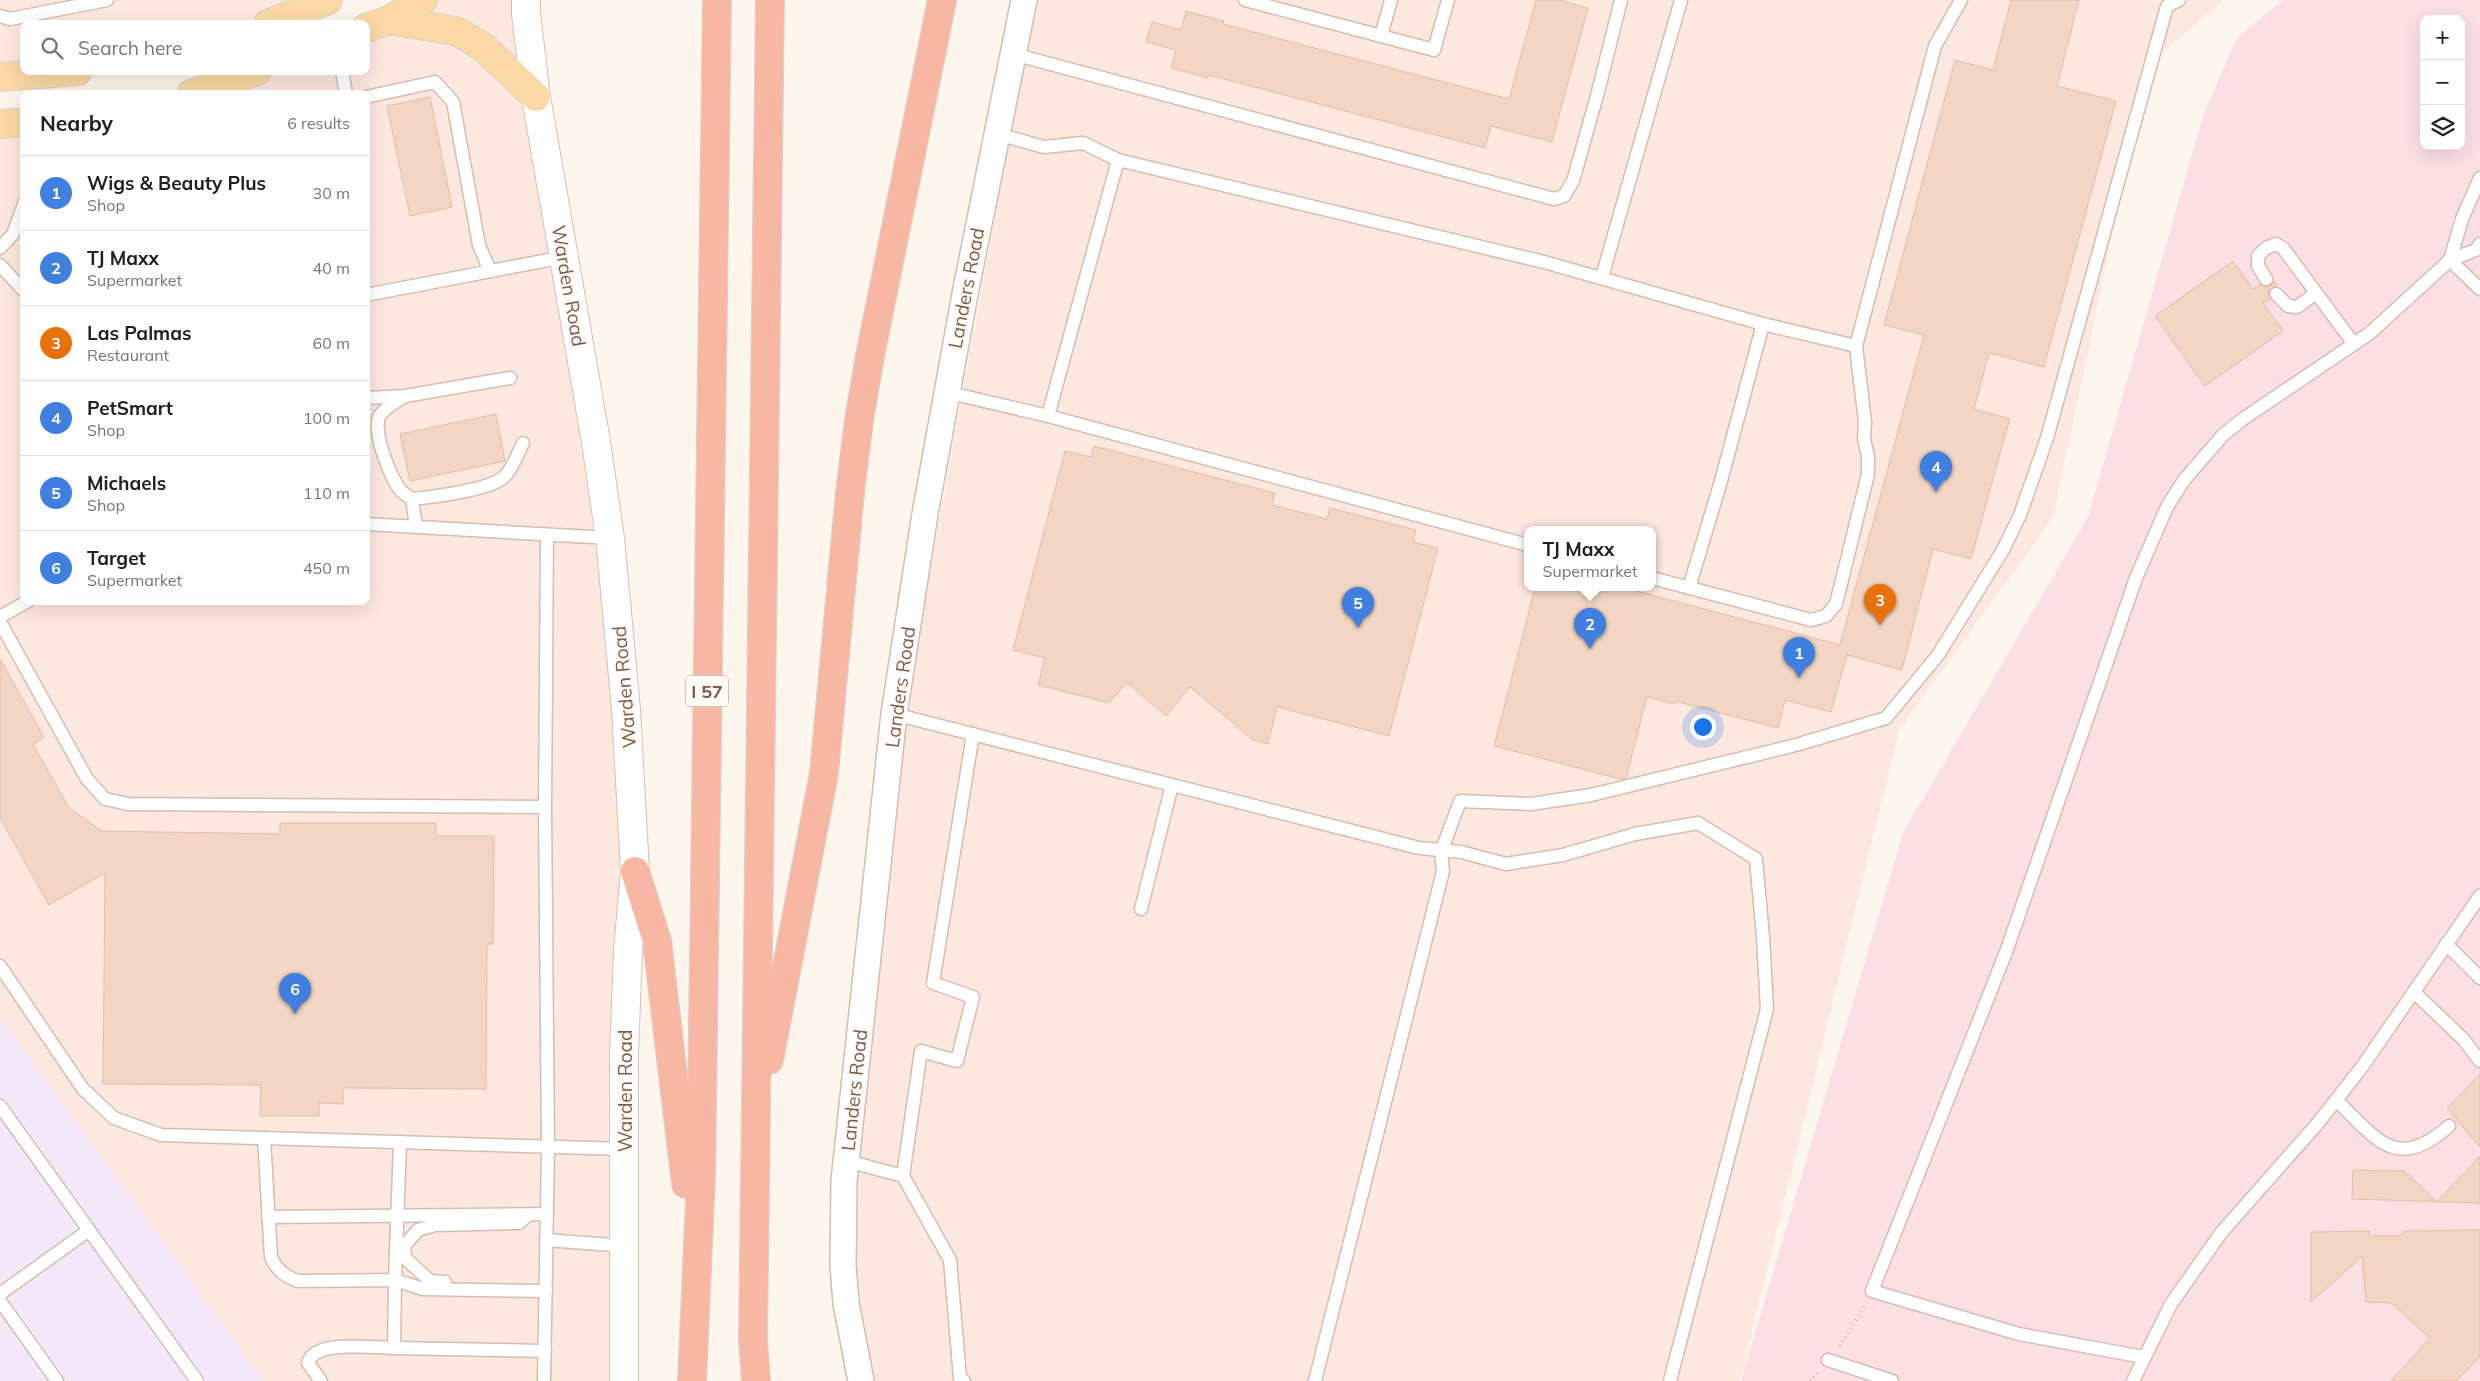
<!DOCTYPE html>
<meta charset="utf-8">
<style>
body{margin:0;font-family:Mulish,sans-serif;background:#f6f6f6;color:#202124}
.controls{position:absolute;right:15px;top:15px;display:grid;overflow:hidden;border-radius:10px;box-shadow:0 5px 20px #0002}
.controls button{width:45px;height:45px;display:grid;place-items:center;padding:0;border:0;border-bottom:1px solid #e0e0e0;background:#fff;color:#202124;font:25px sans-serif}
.you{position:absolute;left:1702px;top:726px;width:18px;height:18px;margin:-12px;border:4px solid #fff;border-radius:50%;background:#1a73e8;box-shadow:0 0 0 8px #1a73e833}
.badge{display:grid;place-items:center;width:32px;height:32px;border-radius:50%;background:#ea580c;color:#fff;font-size:16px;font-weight:700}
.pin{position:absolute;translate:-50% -41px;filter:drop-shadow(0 1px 2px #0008)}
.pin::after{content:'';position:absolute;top:26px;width:18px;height:15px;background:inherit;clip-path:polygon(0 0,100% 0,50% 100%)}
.popup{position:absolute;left:1524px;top:526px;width:132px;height:65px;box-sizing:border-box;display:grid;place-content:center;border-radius:10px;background:#fff;filter:drop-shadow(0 1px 4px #0005);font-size:16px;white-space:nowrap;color:#757577}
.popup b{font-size:19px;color:#202124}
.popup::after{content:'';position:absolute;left:50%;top:100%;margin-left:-10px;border:10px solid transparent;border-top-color:#fff}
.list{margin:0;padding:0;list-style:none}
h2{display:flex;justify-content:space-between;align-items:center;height:65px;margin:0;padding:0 20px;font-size:21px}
h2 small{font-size:16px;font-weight:400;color:#757577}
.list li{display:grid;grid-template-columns:32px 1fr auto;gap:15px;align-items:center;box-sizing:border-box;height:75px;padding:0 20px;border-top:1px solid #e0e0e0}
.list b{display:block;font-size:19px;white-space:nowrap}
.list p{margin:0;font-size:16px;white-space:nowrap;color:#757577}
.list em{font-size:16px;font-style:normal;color:#757577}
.icon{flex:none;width:28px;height:28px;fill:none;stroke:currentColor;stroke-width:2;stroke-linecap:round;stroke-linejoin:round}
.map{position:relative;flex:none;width:2480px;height:1381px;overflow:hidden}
.search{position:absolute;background:#fff;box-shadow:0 5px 20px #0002;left:20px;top:20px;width:350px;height:55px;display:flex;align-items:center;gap:12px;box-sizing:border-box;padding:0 18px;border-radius:10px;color:#757577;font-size:19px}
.panel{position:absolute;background:#fff;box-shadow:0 5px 20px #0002;left:20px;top:90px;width:350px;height:515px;border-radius:10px}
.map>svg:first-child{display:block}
.commercial{fill:#fde8e0;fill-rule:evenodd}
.education{fill:#f3e8fa}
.medical{fill:#fbdfe3;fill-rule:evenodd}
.building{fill:#f3d5c3;stroke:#e6bba3}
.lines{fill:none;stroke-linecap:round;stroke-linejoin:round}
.lane-casing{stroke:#d1beb0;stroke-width:15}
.street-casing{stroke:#d1beb0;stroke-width:28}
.secondary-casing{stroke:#d6c0b0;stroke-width:30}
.primary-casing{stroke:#dad1cd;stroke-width:30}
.highway-casing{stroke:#dad1cd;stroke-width:30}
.path{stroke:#d9b8a5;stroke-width:3;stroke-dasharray:1 4;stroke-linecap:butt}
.lane{stroke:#fff;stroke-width:12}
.street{stroke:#fff;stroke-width:25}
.secondary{stroke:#fff;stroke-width:28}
.primary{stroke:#fbd9a5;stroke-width:28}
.highway{stroke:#f7b7a3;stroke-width:28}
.labels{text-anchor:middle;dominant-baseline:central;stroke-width:5;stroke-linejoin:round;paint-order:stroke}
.shield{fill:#fffaf3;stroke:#a28b7f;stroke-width:1}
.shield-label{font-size:18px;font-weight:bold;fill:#7a5c4d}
.street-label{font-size:19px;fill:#7a5c4d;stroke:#fffaf3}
</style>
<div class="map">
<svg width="2480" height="1381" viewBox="0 0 2480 1381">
<rect width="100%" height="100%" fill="#fdf6ec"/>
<g class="commercial">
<path d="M0,0H328L268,24H24V71L0,77Z"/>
<path d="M407,0H532L617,599L628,951L624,1381H257L0,1027V122L24,119V601H366V94H179L247,71H366V24Z"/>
<path d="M1035,0H2224L2148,64L2053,518L1899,730L1740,1381H869L848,1290L852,1191L910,680ZM1528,530H1652V588H1528Z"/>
</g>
<path class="education" d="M0,1017L264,1381H0Z"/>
<path class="medical" d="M2283,0H2480V1381H1741L1903,833L2088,517L2204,113L2237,38ZM2424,19H2461V146H2424Z"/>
<g class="building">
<path d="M1536,0H1559L1588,8L1552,142L1491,126L1485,148L1209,75L1208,78L1171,68L1176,50L1146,42L1152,22L1181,30L1186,11L1224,21L1223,24L1509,99Z"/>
<path d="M2011,0H2079L2057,86L2116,101L2044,367L1989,353L1974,409L2010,419L2002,446L1971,559L1933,549L1902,670L1847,655L1831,712L1785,700L1778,728L1675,701L1674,704L1647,697L1626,778L1621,779L1494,746L1535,588H1625L1840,645L1924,335L1884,325L1955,60L1993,70Z"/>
<path d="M430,97L452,207L410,216L387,106Z"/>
<path d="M2233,261L2253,289L2260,284L2266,287L2270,286L2274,281L2277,286L2270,289L2268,292L2270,299L2263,303L2283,331L2205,386L2155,316Z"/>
<path d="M496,414L505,461L410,481L400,434Z"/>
<path d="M1094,446L1275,493L1272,505L1327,519L1330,508L1416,530L1413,542L1438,548L1389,736L1277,707L1268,744L1253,740L1190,687L1166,716L1127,683L1109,703L1038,685L1045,658L1013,650L1065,451L1091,457Z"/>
<path d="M0,659L44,737L33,744L69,808L102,831L280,834V823H436V836H494L493,944H487L486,1089L343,1088V1104L319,1103V1116H260L261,1085L103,1084L105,873L49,905L0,818Z"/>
<path d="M2480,1074V1147L2447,1108Z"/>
<path d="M2480,1156V1203L2352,1199L2353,1170L2404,1171L2437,1202Z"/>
<path d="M2480,1230V1357L2456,1381H2391L2430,1338L2391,1303L2366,1302L2362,1256L2311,1302V1232L2369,1231V1236H2400L2404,1231Z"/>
</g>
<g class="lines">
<g class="lane-casing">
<g id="lane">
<path d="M1245,0L1434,50L1448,0"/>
<path d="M0,16L10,19L107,0"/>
<path d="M1381,36L1391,0"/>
<path d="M1013,54L1554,199L1564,196L1573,181L1598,92L1621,0"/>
<path d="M342,71L346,94"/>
<path d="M366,97L435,82L453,102L479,245L490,271"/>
<path d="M997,134L1044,147L1083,143L1118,160L1544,262L1763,324L1856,346"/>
<path d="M0,248L13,234L24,204"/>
<path d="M2450,260L2462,219L2480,178"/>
<path d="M2450,260L2480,289"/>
<path d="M0,265L24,291"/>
<path d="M1602,277L1681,0"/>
<path d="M2266,279L2258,266V256L2266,248L2276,244L2283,248L2354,344"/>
<path d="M2276,294L2288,306L2297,307L2316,293"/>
<path d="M366,295L564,257"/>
<path d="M946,392L1048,416L1528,545"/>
<path d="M405,396C397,401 386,407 380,415C371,430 391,480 402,492C405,494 409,497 412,499C432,497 490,490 504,477C513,468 517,455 523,443"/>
<path d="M366,398L405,396L510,378"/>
<path d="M1048,416L1118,160"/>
<path d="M412,499L416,526"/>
<path d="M366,524L610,538"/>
<path d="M1652,578L1811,620L1826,616L1836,604L1868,474V456L1864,439L1865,422L1856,346L1935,46L1961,0"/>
<path d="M1689,588L1721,481L1763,324"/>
<path d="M0,617L28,601"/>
<path d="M0,622L87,779L105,799L128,804L545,807L548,1147L544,1381"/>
<path d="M894,714L1419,848L1461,852L1506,864L1563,855L1635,834L1698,823L1756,859L1763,937L1767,1009L1670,1381"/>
<path d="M545,807L547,536"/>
<path d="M1141,909L1172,785"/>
<path d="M2446,944L2480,978"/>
<path d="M0,966L83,1089L114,1118L161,1135L624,1149"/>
<path d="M2414,992L2463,1039L2480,1061"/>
<path d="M2336,1100C2377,1139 2396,1173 2449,1126"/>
<path d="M0,1106L197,1381"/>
<path d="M264,1138L271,1257C277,1270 284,1276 298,1281L395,1280L394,1348C373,1348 314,1339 308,1363L321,1381"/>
<path d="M400,1142L395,1280L423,1289L546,1291"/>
<path d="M847,1161L903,1176L950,1260L960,1378L964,1381"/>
<path d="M903,1176L921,1051L957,1061L973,997L933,983L973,734"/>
<path d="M268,1217L547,1214"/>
<path d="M546,1240L625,1246"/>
<path d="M445,1282L430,1281L405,1258L404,1246L418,1230L435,1225L519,1223L529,1214"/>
<path d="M0,1294L89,1230"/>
<path d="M0,1301L57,1381"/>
<path d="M394,1348L545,1351"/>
<path d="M2143,1357L2019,1334L1872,1291L2006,952L2136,578L2167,507L2184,480L2223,435L2243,419L2370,333L2450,260L2476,250L2480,244"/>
<path d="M1828,1360L1892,1381"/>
<path d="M1315,1381L1443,871L1441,852L1460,801L1531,804L1591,795L1796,745L1886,718L1938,655L2003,550L2020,515L2047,438L2167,6L2179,0"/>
<path d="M2133,1381L2171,1304L2221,1233L2318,1123L2362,1067L2480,896"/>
</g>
</g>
<g class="street-casing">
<path id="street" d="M861,1381L846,1303L843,1265L844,1181L894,714L925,514L965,294L1024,0"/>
</g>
<g class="secondary-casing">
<path id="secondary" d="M526,0V14L536,97L596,442L610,538L626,709L635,871L628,951L624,1053V1381"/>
</g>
<g class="primary-casing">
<g id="primary">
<path d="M389,20L456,31L482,46L536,97"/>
<path d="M268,24L328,0"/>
<path d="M366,28L389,20L423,0"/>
<path d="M0,77L78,71"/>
<path d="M191,94L257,71"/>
<path d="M0,124L24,122"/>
</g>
</g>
<g class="highway-casing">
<g id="highway">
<path d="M635,871L657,941L686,1184"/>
<path d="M769,1060L824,773L850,492L859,420L870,356L942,0"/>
<path d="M692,1381L701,1175L717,0"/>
<path d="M756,1381L753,1340L770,0"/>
</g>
</g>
<g class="path">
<path d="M1840,1346L1865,1305"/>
<path d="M1810,1381L1818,1372"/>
</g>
<use href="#lane" class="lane"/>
<use href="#street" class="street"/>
<use href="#secondary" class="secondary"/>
<use href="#primary" class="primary"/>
<use href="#highway" class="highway"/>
</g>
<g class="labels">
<rect class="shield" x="686" y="675.5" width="42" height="31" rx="4"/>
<g class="shield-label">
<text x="707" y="691">I 57</text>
</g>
<g class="street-label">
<text transform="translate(569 286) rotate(80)">Warden Road</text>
<text transform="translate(966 288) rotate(-79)">Landers Road</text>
<text transform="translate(624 687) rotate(-95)">Warden Road</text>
<text transform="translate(900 687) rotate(-82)">Landers Road</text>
<text transform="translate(854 1090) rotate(-84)">Landers Road</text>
<text transform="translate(625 1091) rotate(-90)">Warden Road</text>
</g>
</g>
</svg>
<div class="controls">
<button>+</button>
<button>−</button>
<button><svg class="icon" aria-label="layers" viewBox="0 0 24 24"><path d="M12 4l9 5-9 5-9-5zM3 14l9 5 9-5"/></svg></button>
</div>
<div class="you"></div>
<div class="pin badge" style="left:1799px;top:678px;background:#3f7fe0">1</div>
<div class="pin badge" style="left:1590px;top:649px;background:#3f7fe0">2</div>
<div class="popup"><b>TJ Maxx</b>Supermarket</div>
<div class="pin badge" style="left:1880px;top:625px;background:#e8710a">3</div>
<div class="pin badge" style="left:1936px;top:492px;background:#3f7fe0">4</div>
<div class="pin badge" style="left:1358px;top:628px;background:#3f7fe0">5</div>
<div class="pin badge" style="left:295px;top:1014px;background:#3f7fe0">6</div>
<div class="search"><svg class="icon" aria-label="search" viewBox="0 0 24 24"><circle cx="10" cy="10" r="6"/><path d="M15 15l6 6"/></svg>Search here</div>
<section class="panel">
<h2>Nearby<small>6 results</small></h2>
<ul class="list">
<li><span class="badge" style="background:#3f7fe0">1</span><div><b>Wigs &amp; Beauty Plus</b><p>Shop</p></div><em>30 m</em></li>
<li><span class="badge" style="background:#3f7fe0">2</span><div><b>TJ Maxx</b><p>Supermarket</p></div><em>40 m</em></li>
<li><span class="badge" style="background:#e8710a">3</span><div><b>Las Palmas</b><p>Restaurant</p></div><em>60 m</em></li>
<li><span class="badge" style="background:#3f7fe0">4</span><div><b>PetSmart</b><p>Shop</p></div><em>100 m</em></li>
<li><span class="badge" style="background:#3f7fe0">5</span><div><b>Michaels</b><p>Shop</p></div><em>110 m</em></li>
<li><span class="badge" style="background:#3f7fe0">6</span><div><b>Target</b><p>Supermarket</p></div><em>450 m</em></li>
</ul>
</section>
</div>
